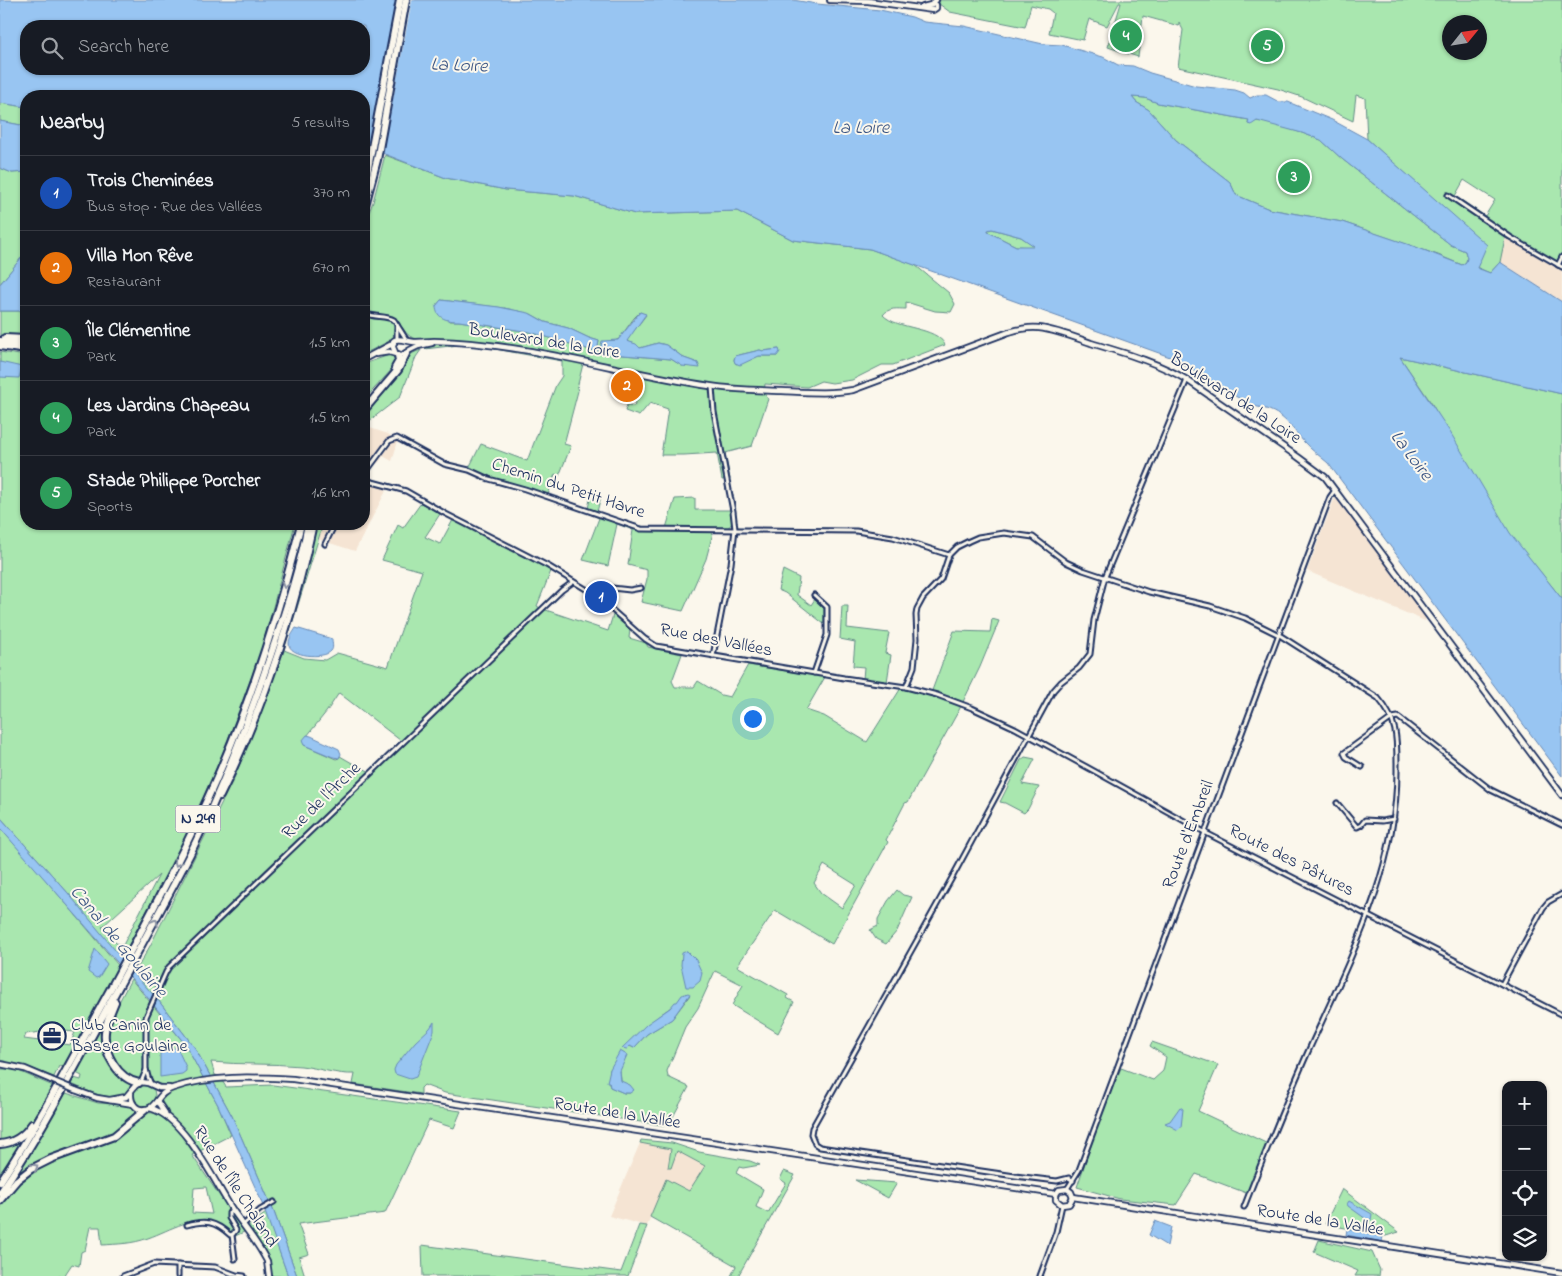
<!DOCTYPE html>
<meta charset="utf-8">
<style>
body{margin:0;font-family:"Indie Flower",sans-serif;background:#20242c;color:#f1f3f6}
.controls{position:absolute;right:15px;bottom:15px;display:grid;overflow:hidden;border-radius:10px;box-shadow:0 1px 4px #0004}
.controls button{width:45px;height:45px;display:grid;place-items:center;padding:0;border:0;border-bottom:1px solid #363941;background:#171b24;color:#f1f3f6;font:25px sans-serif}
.compass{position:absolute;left:1442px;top:15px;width:45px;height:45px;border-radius:50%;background:#171b24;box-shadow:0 1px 4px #0004;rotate:60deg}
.you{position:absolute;left:752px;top:718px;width:18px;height:18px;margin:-12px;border:4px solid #fff;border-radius:50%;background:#1a73e8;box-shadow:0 0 0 8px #1a73e833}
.badge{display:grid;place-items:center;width:32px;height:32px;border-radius:50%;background:#d93025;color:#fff;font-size:16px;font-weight:700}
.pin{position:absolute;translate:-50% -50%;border:2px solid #fff;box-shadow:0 1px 5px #0006}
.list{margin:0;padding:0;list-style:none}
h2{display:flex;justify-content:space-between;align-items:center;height:65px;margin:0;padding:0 20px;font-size:21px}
h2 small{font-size:16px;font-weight:400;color:#9ea1a6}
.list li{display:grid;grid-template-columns:32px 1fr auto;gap:15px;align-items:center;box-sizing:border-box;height:75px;padding:0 20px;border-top:1px solid #363941}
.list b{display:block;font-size:19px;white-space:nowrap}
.list p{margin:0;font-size:16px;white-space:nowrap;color:#9ea1a6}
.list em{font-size:16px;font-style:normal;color:#9ea1a6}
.icon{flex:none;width:28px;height:28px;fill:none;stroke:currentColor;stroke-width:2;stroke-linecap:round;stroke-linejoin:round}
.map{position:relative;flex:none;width:1562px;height:1276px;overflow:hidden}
.search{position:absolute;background:#171b24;box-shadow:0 1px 4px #0004;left:20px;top:20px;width:350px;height:55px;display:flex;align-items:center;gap:12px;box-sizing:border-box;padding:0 18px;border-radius:20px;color:#9ea1a6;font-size:19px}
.panel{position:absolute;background:#171b24;box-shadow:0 1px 4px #0004;left:20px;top:90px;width:350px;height:440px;border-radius:20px}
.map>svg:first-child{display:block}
.built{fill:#f5e4d3}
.green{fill:#a9e7af;stroke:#628b86;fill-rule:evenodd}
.water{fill:#98c5f2;stroke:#6689b7;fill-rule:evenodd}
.pier{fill:#fbf7ec}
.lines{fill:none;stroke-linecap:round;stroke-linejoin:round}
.street-casing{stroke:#1b2f5e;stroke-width:7}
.secondary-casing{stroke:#1b2f5e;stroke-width:8}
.highway-casing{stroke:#1b2f5e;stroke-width:10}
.street{stroke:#fbf7ec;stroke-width:3}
.secondary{stroke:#fbf7ec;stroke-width:4.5}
.highway{stroke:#fbf7ec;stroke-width:6}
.secondary-bridge-casing{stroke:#1b2f5e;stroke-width:8;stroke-linecap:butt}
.secondary-bridge{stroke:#fbf7ec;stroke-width:4.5}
.oneway{stroke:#8b93a5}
.labels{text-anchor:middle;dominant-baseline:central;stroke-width:4;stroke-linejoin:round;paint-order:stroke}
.shield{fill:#fbf7ec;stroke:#5e6b89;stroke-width:1}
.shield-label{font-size:16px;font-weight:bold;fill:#1b2f5e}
.street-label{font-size:18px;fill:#1b2f5e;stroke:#fbf7ec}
.poi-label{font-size:18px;fill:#1b2f5e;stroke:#fbf7ec;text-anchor:start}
.water-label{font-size:19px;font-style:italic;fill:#3a5483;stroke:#fbf7ec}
</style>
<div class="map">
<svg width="1562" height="1276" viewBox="0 0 1562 1276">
<rect width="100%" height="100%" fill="#fbf7ec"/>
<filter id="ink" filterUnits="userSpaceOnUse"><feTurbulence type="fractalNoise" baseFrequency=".02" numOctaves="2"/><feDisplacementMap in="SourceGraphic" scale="10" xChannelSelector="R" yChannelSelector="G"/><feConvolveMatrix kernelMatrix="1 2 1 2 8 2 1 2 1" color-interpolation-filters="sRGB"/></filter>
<g filter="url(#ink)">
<g class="built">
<path d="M1505,238L1528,248L1562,270V302L1500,262Z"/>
<path d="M364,426L388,434L398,441L392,461L383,456L380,461L370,469L367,476L369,484L387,489L355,551L317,539L323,524H364Z"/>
<path d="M1337,496L1426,616L1425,621L1307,571L1335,497Z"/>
<path d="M640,1143L671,1149L669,1168H671L677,1151L705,1166L690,1191L666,1179L647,1226L609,1216Z"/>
</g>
<g class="green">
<path d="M938,0H1562V270L1528,248L1505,238L1500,262L1490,273L1476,267L1471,232L1367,139L1365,98L1356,95L1353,121L1302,97L1278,89L1178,67L1183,30L1179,22V26L1143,16L1138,57L1108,47L1121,3H1119L1107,26L1089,19L1083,40L1049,33L1053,13L1048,9L1031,5L1025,27L950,12L939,4ZM1450,22H1480V52H1450ZM1464,180L1495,200L1485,216L1455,196Z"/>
<path d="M1132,97L1145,98L1158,103L1249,120L1248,124L1257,121L1270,123L1302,133L1321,140L1342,159L1451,245L1465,251L1467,258L1466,262L1462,265L1438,255L1342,222L1269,209L1236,195L1230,182L1176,140L1149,110L1136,102Z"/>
<path d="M0,103L26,107V126L0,121Z"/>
<path d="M385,155L446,178L506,190L574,196L635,214L737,211L793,240L870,249L915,265L949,293L955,304L951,312L935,311L906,302V309C897,309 889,307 883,315C897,330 936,326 945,345L893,365H882L852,380L832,383L821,381L807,387L765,384L764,393L768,399L752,446L725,453L730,479L722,480L717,453L684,455H661L668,409L650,403L639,416L625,411L627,405L634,406L643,379L639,375L583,364L577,388L578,391L564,444L571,446L559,476L555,474L548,495L489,477L469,468L481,444L527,461L556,385L562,376V361L467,344L425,349L422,339C411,339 408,336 402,327L394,328L393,339L364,354V225L373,202ZM441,300L504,308L531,314L545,322L568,328L589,338L599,341L597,352L530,332L459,321H449L436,306ZM640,312L646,315L626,341L635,344L640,348L658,343L666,345L684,358L698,363L682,366L671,359L599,353L614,341L619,339L634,318ZM779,349L777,356H759L736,364L734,360L735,356L760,350L763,351Z"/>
<path d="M0,168L12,173L26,172V252L0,284Z"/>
<path d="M992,229L1021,237L1035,246L1032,247L1016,246L988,232V230Z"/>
<path d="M0,311H26V337L0,335Z"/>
<path d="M421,350L416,357L400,397L364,425V417L403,371C406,359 409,353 421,350Z"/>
<path d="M0,352L26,356V524H295L261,652L222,755L179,851L121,959L68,893L0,817ZM159,875L123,945L116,943L102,927Z"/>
<path d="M392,354L396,362L394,367L364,400V364Z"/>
<path d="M1400,357L1562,394V599L1538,569L1502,532L1432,404Z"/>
<path d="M591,495L601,496L597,512L645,527L666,528L675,499L695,498V510H730L732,523L728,528L714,529L706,559L683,611L641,602L647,579V570L628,565L633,530L617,524L608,566L583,560L599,518L587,513Z"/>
<path d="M421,503L440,514L425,537L440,544L453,520L501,543L551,571L537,606L540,608L608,631L613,615L630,630L629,638L646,643L648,647L682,654L672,681L675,687H694L698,681L721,695L730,697L748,665L825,677L806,710L824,716L867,742L901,688L930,696L954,631L990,632L992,619L999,621L980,667L959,710L908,802L905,803L886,840L888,842L832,944L775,910L737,966L788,995L787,998L794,1002L778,1033L732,1005L743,985L715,971L698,1008L685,1027L667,1071L668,1077L689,1087L668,1126L445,1093L424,1085L421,1088V1094L353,1084L355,1074C337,1075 319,1068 301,1066C271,1063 241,1065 211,1062L215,1075L219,1076L226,1087L273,1085L461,1111L454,1128L429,1120L385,1213L298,1224L309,1254L299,1257L305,1276H297L274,1212L232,1116L195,1048L158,1000L134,974L150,946L235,776L284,651L281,650L316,524H323L284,650L304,658L325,660L337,653L388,667L422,571L382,560L398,525L403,528ZM339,693L405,744L374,773L359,767L340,756L339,758L336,759L304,745L307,736L327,711ZM824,865L856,885L842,908L821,893L814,883ZM690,995L672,1019L647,1034L634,1048L630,1046L623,1048C644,1027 664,1010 690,995ZM610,1069L620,1071L621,1081L630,1093H624L610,1087L609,1082Z"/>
<path d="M783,570L799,578L797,595L811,605L815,599L824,609V624L785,593L778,590Z"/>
<path d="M842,606H848L847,628L889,633L885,653L891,655L887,682L863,679L864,667L853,666L855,642L840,639Z"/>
<path d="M1025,757L1035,759L1022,784L1039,787L1028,809L1024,813L1005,803L1000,802L1021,760Z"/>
<path d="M0,828L29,860L118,965L116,968L118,970L63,1067L59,1066L54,1077L28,1067L0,1062ZM55,1030L75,1032L70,1045L24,1039L26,1034Z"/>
<path d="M897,890L903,895L912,897L897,931L886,944L876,939L870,930L878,926V919L888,901Z"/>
<path d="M131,979L185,1044L218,1105L231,1135L192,1155L244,1232L235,1236C230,1233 225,1227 219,1225C194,1213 171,1230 148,1238C133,1244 117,1244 102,1245L100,1227H90L85,1250L81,1252L79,1266L72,1264L64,1276H0V1207L17,1186L13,1181L66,1093L98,1103L130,1105L139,1116C149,1110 155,1113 164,1118L167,1114L161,1104L160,1097L163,1095L173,1091L171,1085C160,1085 151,1084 149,1072L143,1071L142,1077L136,1080L125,1095C103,1100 91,1092 71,1084L74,1078L81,1080L82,1076L76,1073L103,1023L109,1025L119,1002ZM206,1187L212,1214L192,1213L194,1188Z"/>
<path d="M1152,1042L1218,1065L1198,1111L1268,1144L1249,1194L1196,1174L1176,1205L1120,1199L1077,1187L1103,1110L1121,1068L1153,1080L1163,1071L1166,1057L1150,1046Z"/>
<path d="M0,1069H14L53,1086C41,1104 26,1142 0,1140Z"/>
<circle cx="144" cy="1095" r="11"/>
<path d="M20,1139L22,1142L0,1176V1145Z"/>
<path d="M641,1140L672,1143L699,1152L750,1161L760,1165L743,1168L739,1167L736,1173L763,1189L756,1207L768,1213L786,1183L780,1179L784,1171L795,1175L738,1276H731L736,1266L650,1217L666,1179L689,1191L705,1166L677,1151L671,1168H668L671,1149L640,1143Z"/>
<path d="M855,1180L897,1183L888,1198Z"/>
<path d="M1342,1189L1399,1232L1386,1236L1325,1224Z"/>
<path d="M266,1213L288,1276H271C272,1256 257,1243 247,1227Z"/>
<path d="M639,1225L647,1226L628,1276H423L422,1245L621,1272Z"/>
<path d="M1319,1240L1372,1252L1380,1270L1379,1276H1355L1358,1271L1314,1252Z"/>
</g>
<g class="water">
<path d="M0,0H793L817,4L880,10L912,17L924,22L964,26L1043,44L1062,45L1103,57L1118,65L1133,66L1150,73L1196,86L1235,90L1244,93L1250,98L1257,95H1266L1279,102H1288L1332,120L1367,139L1487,245L1477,268L1490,273L1500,262L1562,302V394L1400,357L1450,432L1510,533L1562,599V776L1328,463C1320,456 1311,450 1304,442C1286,421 1281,410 1252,406L1170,357L870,249L793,240L737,211L635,214L574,196L506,190L446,178L364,146V96H26V107L0,103ZM26,26H364V69H26ZM1132,97L1145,98L1158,103L1249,120L1248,124L1251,125L1257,121L1302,133L1321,140L1342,159L1451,245L1465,251L1467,258L1466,262L1462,265L1416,247L1342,222L1269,209L1236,195L1230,182L1176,140L1149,110L1136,102ZM992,229L1021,237L1034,246H1016L988,232V230Z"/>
<path d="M0,121L26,126V172L12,173L0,168Z"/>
<path d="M26,252V311H0V284Z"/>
<path d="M441,300L499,307L529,313L545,322L568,328L589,338L599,341L597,352L530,332L459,321C448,321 436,319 436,306Z"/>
<path d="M640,312L646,314L627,341L636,344L640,348L658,343L666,345L684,358L698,363L700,368L682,366L671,359L599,353L602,341L618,340Z"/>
<path d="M779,349L780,352L777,356H759L740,365L735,363L734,360L735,356L760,350L763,351Z"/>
<path d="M0,362L22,367L19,378L0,377Z"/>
<path d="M296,628L332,639C332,644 334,648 331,651C325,659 288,657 289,643C289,638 293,633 296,628Z"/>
<path d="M307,735L311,736L339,749L341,754L339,758L333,757L304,745L302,741Z"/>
<path d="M0,817L68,893L138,978L158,1000L195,1048L232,1116L274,1212L297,1276H288L260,1198L218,1105L185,1044L144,993L0,828Z"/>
<path d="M95,949L107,964L99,977L96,978L88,972Z"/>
<path d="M687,951L696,960L702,973L700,981L693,987H686L681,965L682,953Z"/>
<path d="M688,993L690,994L672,1019L647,1034L634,1048L630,1046L627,1049L622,1048L647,1024L670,1008L675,1002H677L682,995Z"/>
<path d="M434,1022V1031L416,1077L410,1079L395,1074L394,1070L396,1065L415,1042L430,1028Z"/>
<path d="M174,1048H177L186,1067V1071L182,1074L160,1077V1053Z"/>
<path d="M620,1051L627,1055L620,1071L621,1081L630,1085L634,1090L630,1093H624L610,1087L609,1082H607L610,1069Z"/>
<path d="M1180,1107L1183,1109L1181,1127L1178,1130L1165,1123L1170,1121Z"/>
<path d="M1349,1201L1372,1214L1371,1220L1366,1219L1348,1206L1347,1204Z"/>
<path d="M1155,1221L1171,1227L1167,1246L1149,1235Z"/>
<path d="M1347,1229L1383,1236L1382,1242L1346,1235Z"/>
</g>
<path class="pier" d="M398,0H412L382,156L370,151Z"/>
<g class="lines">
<g class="street-casing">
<g id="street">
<path d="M1448,195L1510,237L1562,267"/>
<path d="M1558,265L1562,257"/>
<path d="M364,313C374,318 385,315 394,320L406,339"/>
<path d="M397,339V325"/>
<path d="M712,387L714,412L733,511L735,529L731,564L713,656"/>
<path d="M365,480L406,491L446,514L548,566L594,594L645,639L656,646L844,678L906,687L937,695L972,708L1015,728L1094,771L1208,834L1562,1015"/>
<path d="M364,489L366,472L389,441L397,438L444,464L469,470L489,479L525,489L641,529L856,531L893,537L949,555"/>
<path d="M325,544L335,524"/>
<path d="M594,594L603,587L630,590L641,588"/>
<path d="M814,595L827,607V635L814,673"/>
<path d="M906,687L914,667L917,639L916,615L917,609L923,598L941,579L949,555L957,547L969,541L978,537L1004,533L1033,537L1066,562L1083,570L1149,592L1210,606L1245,618L1281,636L1378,698C1398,721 1397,739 1397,768C1398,870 1348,963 1307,1054C1285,1104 1264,1156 1244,1207"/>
<path d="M1362,767L1346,757L1344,753L1392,718L1398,717L1491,790L1562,825"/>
<path d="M1337,803L1357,827L1361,825L1365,820L1382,821L1394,819"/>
<path d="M1502,984L1543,908L1548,902L1562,894"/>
<path d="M141,1082L146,1070"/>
<path d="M151,1084L148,1077L146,1069V1017L166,972L169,967L562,590L573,582"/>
<path d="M1073,1181L1069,1178L1057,1181L1015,1176L820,1147L815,1144L811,1134L812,1128L953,876L1053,691L1061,682L1079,668L1090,654L1094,620L1105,577L1187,380"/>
<path d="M1067,1189L1079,1170L1330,497L1335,490"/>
<path d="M187,1225C205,1220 215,1221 230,1235L233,1234L236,1230L229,1218V1213L232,1209"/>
<path d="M243,1225L260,1210L274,1202"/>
<path d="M232,1235L235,1259"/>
<path d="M123,1276L154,1264L215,1267L236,1275L244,1276"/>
<path d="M178,1276V1265"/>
<path d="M1040,1276L1056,1232L1062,1205"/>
</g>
</g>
<g class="secondary-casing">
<g id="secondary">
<path d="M830,0L868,1L933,10L936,8V5"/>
<path d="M923,7L931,5L936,0"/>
<path d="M395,352C385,332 408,342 415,342C421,342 428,341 434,341C528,343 618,372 710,386C734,390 758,390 782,391C806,392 829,394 853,390L1009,332C1019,329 1029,327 1039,328C1056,330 1074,337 1091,343C1124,353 1157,362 1187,380L1298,457L1325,477L1562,795"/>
<path d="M376,354L389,352L396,354"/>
<path d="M403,355L410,350L418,346L432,343"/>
<path d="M364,359L394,343"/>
<path d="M0,1064L25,1069L51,1080"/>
<path d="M75,1090L97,1098L133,1104"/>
<path d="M131,1093C130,1102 136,1112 147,1109C157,1107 157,1093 173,1088C211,1075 253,1077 293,1079L1056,1194"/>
<path d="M110,1100L126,1097L135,1086L141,1082L148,1083L159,1088H169"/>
<path d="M157,1101L165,1113"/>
<path d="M150,1108C184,1117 214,1181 232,1209C242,1224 254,1238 263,1254L267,1261L269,1276"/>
<path d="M1056,1194V1200L1062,1205L1069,1204L1073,1197"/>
<path d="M1056,1194L1059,1190L1067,1189L1071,1192L1073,1197"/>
<path d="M1073,1197L1562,1273"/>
</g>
</g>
<g class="highway-casing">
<g id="highway">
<path d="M364,189L400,0"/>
<path d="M364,209L377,160L406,0"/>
<path d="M5,338L26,339"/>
<path d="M0,341L26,345"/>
<path d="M0,346L26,350"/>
<path d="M395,368L399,361L398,355"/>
<path d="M364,410L398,370L406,354"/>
<path d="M220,796C262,711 293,617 313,524"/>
<path d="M115,1002C111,1012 106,1021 105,1032C103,1053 118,1079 139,1083"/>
<path d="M0,1144C14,1143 24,1136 32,1124"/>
<path d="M0,1182C41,1120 75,1053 111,988C147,920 184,853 215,782C252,699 279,612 301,524"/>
<path d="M0,1193C40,1135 72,1072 106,1010C134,958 163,906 190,854C222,789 248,722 271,654C285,612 300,568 308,524"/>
<path d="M0,1200L17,1180L31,1169L51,1159L114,1136L145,1110"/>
</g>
</g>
<use href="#street" class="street"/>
<use href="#secondary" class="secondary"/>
<use href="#highway" class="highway"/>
<g class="secondary-bridge-casing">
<path id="secondary-bridge" d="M51,1080L75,1090"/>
</g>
<use href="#secondary-bridge" class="secondary-bridge"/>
</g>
<defs><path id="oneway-chevron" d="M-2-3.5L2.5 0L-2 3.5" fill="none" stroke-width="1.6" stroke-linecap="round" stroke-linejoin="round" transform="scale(1.25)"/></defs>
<g class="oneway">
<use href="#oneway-chevron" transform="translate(285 585) rotate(106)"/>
<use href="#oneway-chevron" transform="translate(177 863) rotate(117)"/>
<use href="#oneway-chevron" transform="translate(155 922) rotate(-62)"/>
<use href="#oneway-chevron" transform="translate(35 1167) rotate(-31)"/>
</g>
</g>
<defs>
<g id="office-ring" transform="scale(1.4375)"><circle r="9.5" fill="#fbf7ec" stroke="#1b2f5e" stroke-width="1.5"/><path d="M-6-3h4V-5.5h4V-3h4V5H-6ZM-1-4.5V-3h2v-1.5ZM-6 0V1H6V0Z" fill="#1b2f5e"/></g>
</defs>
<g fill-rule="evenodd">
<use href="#office-ring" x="52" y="1036"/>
</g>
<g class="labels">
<rect class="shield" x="175.5" y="805.5" width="45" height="27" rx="4"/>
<g class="shield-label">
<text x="198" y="819">N 249</text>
</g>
<g class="street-label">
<text transform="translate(544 342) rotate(9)">Boulevard de la Loire</text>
<text transform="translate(1235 399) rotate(33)">Boulevard de la Loire</text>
<text transform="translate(568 489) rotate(18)">Chemin du Petit Havre</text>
<text transform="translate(716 641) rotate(11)">Rue des Vallées</text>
<text transform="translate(322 801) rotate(-44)">Rue de l'Arche</text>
<text transform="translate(1189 835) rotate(-69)">Route d'Embreil</text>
<text transform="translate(1291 861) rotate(27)">Route des Pâtures</text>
<text transform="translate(617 1114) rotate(9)">Route de la Vallée</text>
<text transform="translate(235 1187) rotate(57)">Rue de l'Île Chaland</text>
<text transform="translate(1320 1221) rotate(9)">Route de la Vallée</text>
</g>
<g class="poi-label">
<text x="71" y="1026">Club Canin de<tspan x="71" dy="21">Basse Goulaine</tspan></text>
</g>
<g class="water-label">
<text transform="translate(459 66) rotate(2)">La Loire</text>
<text x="861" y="128">La Loire</text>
<text transform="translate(1411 456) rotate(53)">La Loire</text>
<text transform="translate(118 942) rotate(50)">Canal de Goulaine</text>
</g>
</g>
</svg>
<div class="controls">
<button>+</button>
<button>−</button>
<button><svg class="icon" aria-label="locate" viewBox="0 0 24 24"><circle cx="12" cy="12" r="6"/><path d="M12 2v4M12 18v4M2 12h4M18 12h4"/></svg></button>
<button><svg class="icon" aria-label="layers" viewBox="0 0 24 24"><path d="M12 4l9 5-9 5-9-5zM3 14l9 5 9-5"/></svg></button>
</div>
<svg class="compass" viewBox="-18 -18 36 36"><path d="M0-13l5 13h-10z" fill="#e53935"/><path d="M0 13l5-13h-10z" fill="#9ea1a6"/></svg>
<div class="you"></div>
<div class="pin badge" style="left:601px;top:597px;background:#1a4fb4">1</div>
<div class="pin badge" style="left:627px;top:386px;background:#e8710a">2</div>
<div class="pin badge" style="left:1294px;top:177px;background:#2e9e5b">3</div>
<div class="pin badge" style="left:1126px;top:36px;background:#2e9e5b">4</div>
<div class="pin badge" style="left:1267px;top:46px;background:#2e9e5b">5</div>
<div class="search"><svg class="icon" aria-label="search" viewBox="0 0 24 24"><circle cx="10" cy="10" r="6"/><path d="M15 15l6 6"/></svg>Search here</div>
<section class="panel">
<h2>Nearby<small>5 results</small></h2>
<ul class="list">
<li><span class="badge" style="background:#1a4fb4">1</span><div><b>Trois Cheminées</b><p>Bus stop · Rue des Vallées</p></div><em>370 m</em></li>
<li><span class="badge" style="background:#e8710a">2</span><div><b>Villa Mon Rêve</b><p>Restaurant</p></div><em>670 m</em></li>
<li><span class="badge" style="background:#2e9e5b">3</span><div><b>Île Clémentine</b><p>Park</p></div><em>1.5 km</em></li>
<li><span class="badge" style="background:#2e9e5b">4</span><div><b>Les Jardins Chapeau</b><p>Park</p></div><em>1.5 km</em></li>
<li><span class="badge" style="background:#2e9e5b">5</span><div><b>Stade Philippe Porcher</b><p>Sports</p></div><em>1.6 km</em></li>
</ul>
</section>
</div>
